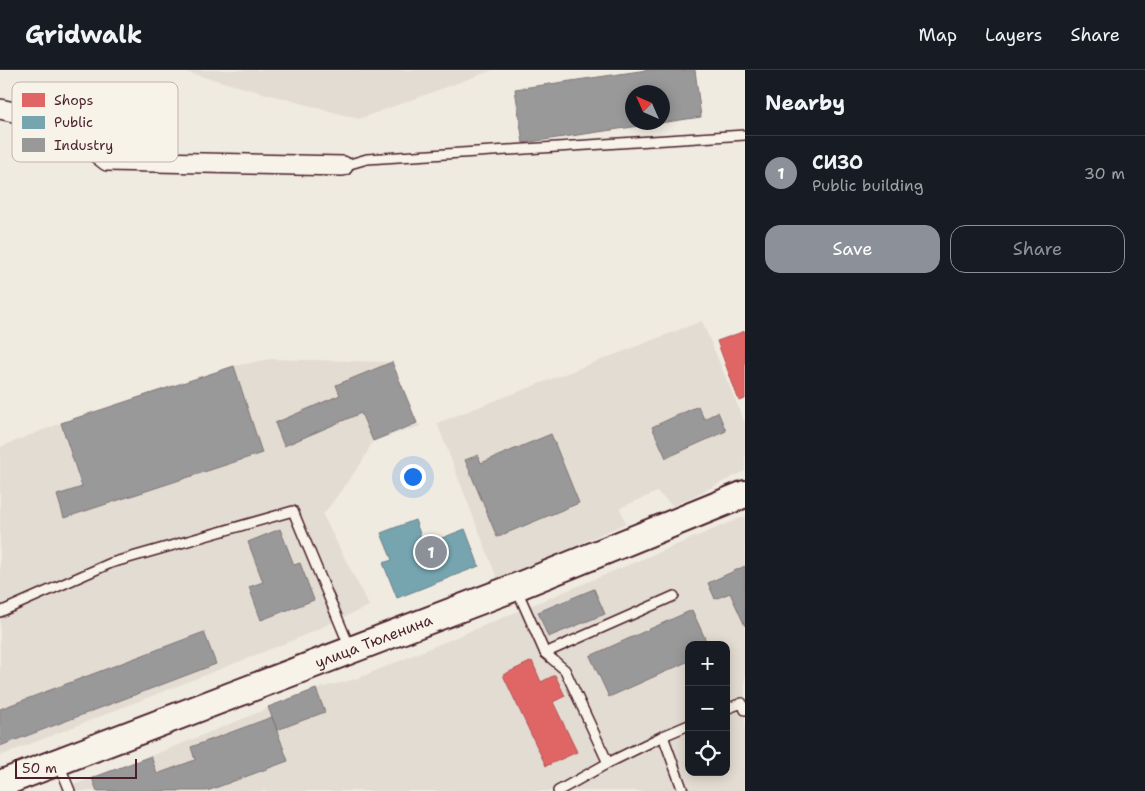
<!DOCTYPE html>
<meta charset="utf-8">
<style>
body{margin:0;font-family:"Shantell Sans",sans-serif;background:#20242c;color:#f1f3f6}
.controls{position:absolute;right:15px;bottom:15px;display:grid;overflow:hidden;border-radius:10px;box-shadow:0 2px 12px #0003}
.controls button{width:45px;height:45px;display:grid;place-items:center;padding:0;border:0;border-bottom:1px solid #363941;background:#171b24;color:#f1f3f6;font:25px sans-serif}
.compass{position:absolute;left:625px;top:15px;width:45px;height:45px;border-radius:50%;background:#171b24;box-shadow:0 2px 12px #0003;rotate:315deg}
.scale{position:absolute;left:15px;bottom:12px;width:122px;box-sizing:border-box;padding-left:5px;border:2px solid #4a1f2b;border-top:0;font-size:14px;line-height:18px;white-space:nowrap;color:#4a1f2b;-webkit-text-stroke:4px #f7f3e8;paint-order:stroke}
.you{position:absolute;left:412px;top:406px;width:18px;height:18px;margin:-12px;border:4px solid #fff;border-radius:50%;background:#1a73e8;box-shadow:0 0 0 8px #1a73e833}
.badge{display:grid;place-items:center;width:32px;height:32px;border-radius:50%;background:#8c9099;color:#fff;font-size:16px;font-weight:700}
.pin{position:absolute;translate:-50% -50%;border:2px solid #fff;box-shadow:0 1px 5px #0006}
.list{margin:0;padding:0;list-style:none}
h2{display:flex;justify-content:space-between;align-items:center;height:65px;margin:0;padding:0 20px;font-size:21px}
h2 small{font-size:16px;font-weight:400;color:#9ea1a6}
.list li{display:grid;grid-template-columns:32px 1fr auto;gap:15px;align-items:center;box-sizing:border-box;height:75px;padding:0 20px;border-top:1px solid #363941}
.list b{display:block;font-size:19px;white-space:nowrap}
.list p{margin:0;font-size:16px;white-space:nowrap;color:#9ea1a6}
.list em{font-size:16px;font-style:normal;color:#9ea1a6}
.actions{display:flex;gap:10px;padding:15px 20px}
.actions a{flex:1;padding:11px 0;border:1px solid #8c9099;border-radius:15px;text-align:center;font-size:18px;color:#8c9099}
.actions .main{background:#8c9099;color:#fff}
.icon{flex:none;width:28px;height:28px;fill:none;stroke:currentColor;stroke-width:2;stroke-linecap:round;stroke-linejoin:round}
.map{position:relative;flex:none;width:745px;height:721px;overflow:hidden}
header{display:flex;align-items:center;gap:30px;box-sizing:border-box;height:70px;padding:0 25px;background:#171b24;border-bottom:1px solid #363941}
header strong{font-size:24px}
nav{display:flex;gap:28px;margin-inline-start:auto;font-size:18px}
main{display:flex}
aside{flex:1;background:#171b24}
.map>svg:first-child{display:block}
.built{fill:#e3dcd2;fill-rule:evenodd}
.shops{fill:#e06666;stroke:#b35154}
.public{fill:#76a5af;stroke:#697d87}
.industry{fill:#999;stroke:#817478;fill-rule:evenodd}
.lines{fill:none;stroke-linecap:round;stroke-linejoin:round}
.service-casing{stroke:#4a1f2b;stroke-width:12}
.minor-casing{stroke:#4a1f2b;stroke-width:22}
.secondary-casing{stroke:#4a1f2b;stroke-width:30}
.service{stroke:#f7f3e8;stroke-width:9}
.minor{stroke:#f7f3e8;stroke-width:19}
.secondary{stroke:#f7f3e8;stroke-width:26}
.labels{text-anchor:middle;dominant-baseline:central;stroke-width:5;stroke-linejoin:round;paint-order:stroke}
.street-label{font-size:15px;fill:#4a1f2b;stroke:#f7f3e8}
.key{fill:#f7f3e8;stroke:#c3b3af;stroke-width:1}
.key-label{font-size:14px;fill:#4a1f2b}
</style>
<header>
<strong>Gridwalk</strong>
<nav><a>Map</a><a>Layers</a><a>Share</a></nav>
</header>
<main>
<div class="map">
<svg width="745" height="721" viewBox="0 0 745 721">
<rect width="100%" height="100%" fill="#f0ebe0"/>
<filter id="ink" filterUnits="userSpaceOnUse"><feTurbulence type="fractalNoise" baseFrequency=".02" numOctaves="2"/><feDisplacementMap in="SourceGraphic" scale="10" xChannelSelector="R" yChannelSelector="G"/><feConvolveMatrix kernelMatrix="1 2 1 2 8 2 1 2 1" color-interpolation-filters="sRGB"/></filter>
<g filter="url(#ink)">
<g class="built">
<path d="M178,0H493L359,49Z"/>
<path d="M702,251L745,353V401L673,436L657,422L620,438L626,453L498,511L437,353Z"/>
<path d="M270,289L392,292L417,353L421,356L373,371L362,392L323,445L369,536L296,569L0,686V377L61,353L234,296Z"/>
<path d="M745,446V721H57L151,686L316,619L356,609ZM689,575H726V702H689Z"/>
</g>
<g class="shops">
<path d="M745,261V329L739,331L717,271Z"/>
<path d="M532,591L541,612L555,605L565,626L553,632L577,682L546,696L503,605Z"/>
</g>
<path class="public" d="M415,450L424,475L465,459L479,496L397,528L383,493L392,490L381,463Z"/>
<g class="industry">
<path d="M647,0H695L701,47L523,73L515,19ZM632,22H662V52H632Z"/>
<path d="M392,292L417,353L373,371L361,343L284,376L275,353L340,325L336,315Z"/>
<path d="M234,296L262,383L64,448L57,425L82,417L61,353Z"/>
<path d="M698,336L704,349L718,342L726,361L666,388L652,357Z"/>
<path d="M551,364L579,433L497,467L465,390L478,385L481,393Z"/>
<path d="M280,459L294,495L300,493L314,530L261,550L249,517L263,512L248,472Z"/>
<path d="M745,496V556L730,523L715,529L708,513Z"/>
<path d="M594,519L605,544L548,567L538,542Z"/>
<path d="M692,540L708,575H689V591L609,627L590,586Z"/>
<path d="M204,562L216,594L0,676V639Z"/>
<path d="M316,619L325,642L277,660L268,637Z"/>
<path d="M272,647L288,691L207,721H97L92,708L151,686L157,704L195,690L191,677Z"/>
</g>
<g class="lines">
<g class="service-casing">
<g id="service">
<path d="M343,96L367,89L745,65"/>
<path d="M517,520L545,583L565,600L608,693L663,666L683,721"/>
<path d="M0,542L111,493L293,441L350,578"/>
<path d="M545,583L674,526"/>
<path d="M726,639L742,633L745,640"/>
<path d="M663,666L689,655"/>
<path d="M59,694L70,721"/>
<path d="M558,721L608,693"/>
</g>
</g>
<g class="minor-casing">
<path id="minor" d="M0,39L58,52L107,91L343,96"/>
</g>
<g class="secondary-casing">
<g id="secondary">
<path id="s1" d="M0,714L516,517L745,424"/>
</g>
</g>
<use href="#service" class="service"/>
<use href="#minor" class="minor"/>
<use href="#secondary" class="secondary"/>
</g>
</g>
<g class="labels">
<g class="street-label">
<text stroke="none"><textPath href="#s1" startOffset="400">улица Тюленина</textPath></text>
</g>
</g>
<rect x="12" y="12" width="166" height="80" rx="8" class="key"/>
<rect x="22" y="23" width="23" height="14" fill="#e06666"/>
<rect x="22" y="46" width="23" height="13" fill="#76a5af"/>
<rect x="22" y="68" width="23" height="14" fill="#999"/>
<g class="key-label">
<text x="54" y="35">Shops</text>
<text x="54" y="57">Public</text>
<text x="54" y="80">Industry</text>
</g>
</svg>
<div class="controls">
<button>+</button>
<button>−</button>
<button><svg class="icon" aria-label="locate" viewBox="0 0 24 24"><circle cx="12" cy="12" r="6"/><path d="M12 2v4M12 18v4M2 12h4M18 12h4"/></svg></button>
</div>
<svg class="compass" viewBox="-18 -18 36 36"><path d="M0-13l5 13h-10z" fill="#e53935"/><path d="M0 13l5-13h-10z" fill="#9ea1a6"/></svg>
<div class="scale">50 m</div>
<div class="you"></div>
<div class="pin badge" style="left:431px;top:482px">1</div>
</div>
<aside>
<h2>Nearby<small></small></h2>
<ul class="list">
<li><span class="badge">1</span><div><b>СИЗО</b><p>Public building</p></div><em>30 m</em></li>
</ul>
<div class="actions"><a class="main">Save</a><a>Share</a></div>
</aside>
</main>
